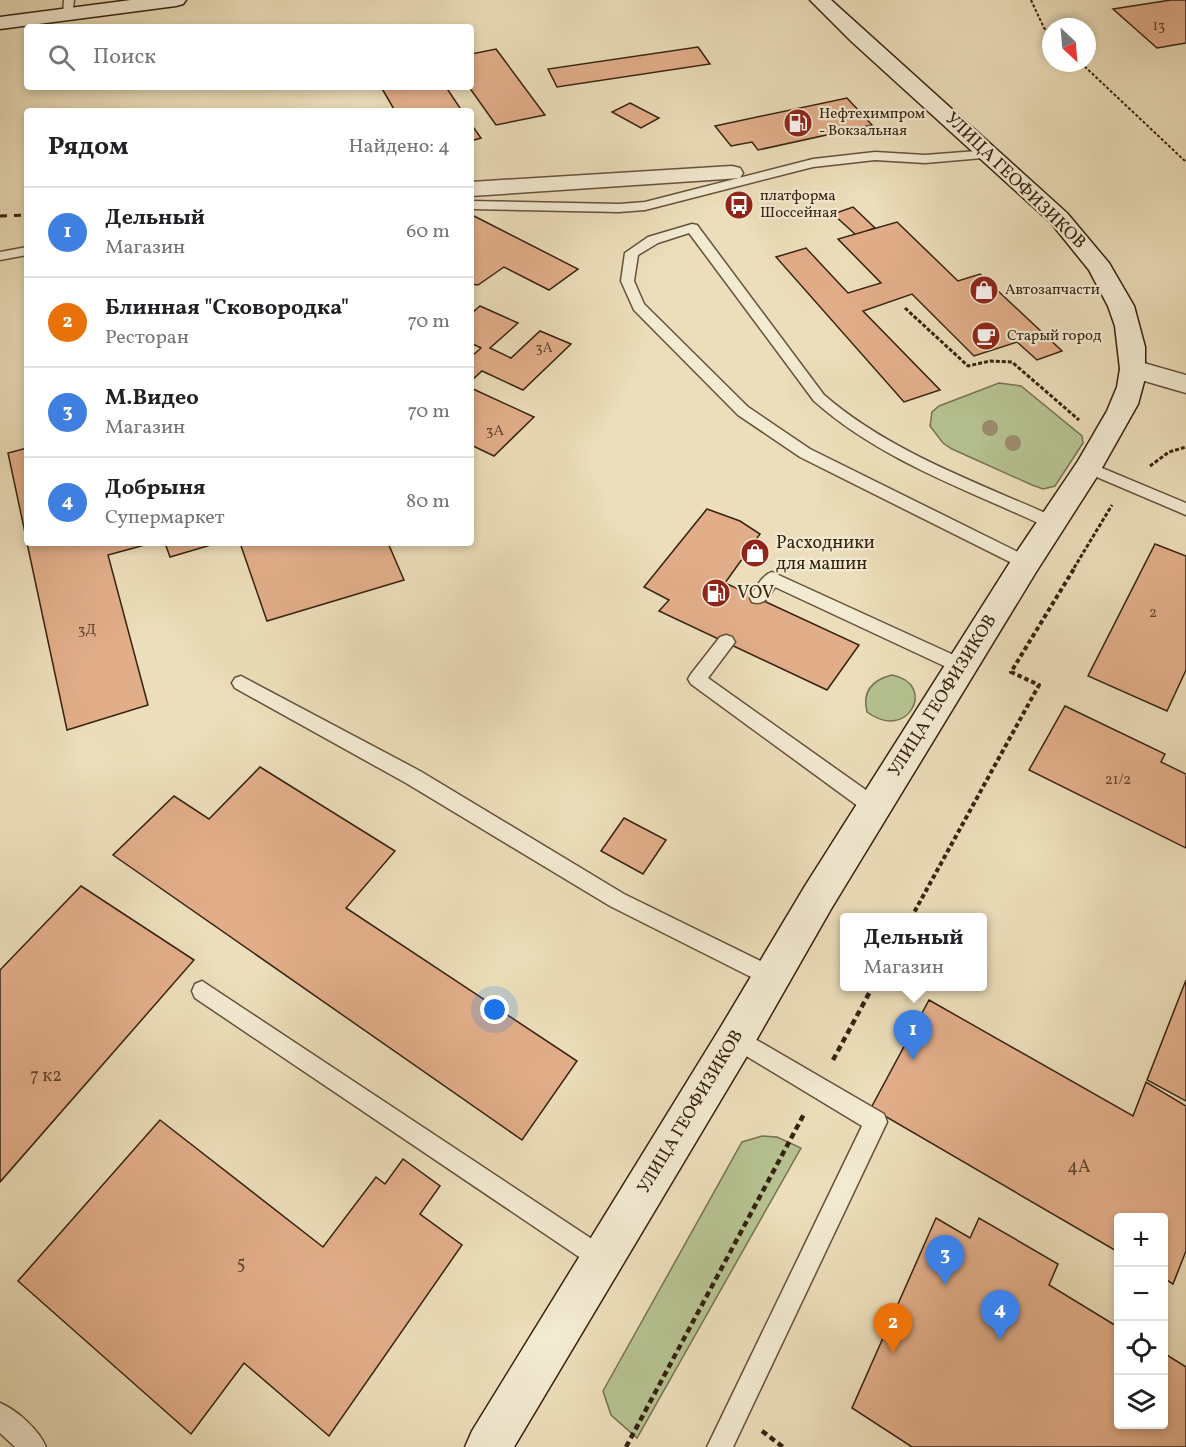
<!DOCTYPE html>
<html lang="ru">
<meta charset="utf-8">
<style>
body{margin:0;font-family:Vollkorn,serif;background:#f2f2f2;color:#202124}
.controls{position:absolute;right:18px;bottom:18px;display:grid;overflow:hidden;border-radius:6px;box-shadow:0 3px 9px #0003}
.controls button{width:54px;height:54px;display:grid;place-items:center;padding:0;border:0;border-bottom:2px solid #e0e0e0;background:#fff;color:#202124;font:30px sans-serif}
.compass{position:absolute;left:1042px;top:18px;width:54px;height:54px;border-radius:50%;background:#fff;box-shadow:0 3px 9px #0003;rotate:154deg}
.you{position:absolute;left:495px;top:1010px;width:21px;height:21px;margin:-15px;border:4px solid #fff;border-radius:50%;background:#1a73e8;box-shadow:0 0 0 9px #1a73e833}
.badge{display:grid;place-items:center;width:39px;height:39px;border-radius:50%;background:#8f2418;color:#fff;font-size:20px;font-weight:700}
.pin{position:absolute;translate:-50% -50px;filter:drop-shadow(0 2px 3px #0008)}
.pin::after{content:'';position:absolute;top:32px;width:21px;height:18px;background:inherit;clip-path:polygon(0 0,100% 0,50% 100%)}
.popup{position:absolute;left:840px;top:913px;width:147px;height:78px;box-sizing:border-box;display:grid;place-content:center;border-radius:6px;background:#fff;filter:drop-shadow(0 2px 4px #0005);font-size:20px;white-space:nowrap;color:#757577}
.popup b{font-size:22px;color:#202124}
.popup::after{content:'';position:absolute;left:50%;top:100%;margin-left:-12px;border:12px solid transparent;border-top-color:#fff}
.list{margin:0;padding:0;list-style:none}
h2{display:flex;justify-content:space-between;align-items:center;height:78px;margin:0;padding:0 24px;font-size:26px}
h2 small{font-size:20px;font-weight:400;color:#757577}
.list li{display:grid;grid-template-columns:39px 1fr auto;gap:18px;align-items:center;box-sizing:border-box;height:90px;padding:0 24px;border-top:2px solid #e0e0e0}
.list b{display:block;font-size:22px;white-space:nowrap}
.list p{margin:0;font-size:20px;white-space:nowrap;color:#757577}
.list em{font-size:20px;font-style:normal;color:#757577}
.icon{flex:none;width:33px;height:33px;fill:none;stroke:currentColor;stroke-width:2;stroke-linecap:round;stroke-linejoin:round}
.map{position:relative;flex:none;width:1186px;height:1447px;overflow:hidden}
.search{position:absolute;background:#fff;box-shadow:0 3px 9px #0003;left:24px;top:24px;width:450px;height:66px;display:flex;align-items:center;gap:15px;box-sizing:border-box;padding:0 21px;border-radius:6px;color:#757577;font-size:22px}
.panel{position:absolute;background:#fff;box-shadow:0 3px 9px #0003;left:24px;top:108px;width:450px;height:438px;border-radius:6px}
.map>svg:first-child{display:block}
.green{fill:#b6c291;stroke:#767250;stroke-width:1.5}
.building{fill:#e2ae8a;stroke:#36220f;stroke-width:1.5}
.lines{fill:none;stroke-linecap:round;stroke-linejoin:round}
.lane-casing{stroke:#64513a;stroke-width:3}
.street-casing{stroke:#64513a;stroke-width:3}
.secondary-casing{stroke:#36220f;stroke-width:3}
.path-far3{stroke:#36220f;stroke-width:2;stroke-dasharray:3 2;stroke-linecap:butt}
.path-far2{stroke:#36220f;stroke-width:3;stroke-dasharray:4 2;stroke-linecap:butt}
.path-far1{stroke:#36220f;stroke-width:4;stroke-dasharray:4.5 3;stroke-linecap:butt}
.path{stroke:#36220f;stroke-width:4.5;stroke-dasharray:6 4;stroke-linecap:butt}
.lane{fill:#f3ead2;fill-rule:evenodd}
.street{fill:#f3ead2;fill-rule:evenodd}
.secondary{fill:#f3ead2;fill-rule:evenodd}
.rail{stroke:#36220f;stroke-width:3;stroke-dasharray:7 7;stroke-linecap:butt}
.tree{fill:#9a8d6e}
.labels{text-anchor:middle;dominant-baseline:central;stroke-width:4.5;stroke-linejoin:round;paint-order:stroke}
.far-number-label{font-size:14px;fill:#61452e}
.far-poi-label{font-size:15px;fill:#36220f;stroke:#f3ead2;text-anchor:start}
.number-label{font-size:15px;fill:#61452e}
.street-label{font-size:18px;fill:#36220f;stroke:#f3ead2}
.poi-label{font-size:18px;fill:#36220f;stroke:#f3ead2;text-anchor:start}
.near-number-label{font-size:18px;fill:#61452e}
</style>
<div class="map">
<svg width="1186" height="1447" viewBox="0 0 1186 1447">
<rect width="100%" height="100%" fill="#ecdeba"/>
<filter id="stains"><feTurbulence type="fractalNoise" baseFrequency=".00333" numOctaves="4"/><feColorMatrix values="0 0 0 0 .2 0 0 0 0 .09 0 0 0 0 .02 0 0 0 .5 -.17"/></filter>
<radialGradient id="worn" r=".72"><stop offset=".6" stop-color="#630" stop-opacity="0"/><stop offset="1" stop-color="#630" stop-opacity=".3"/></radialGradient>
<g class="green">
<path d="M999,383L1021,386L1082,436L1083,443L1055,486L1043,489L1032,485L952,449L943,443L930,426L932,412L939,406Z"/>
<path d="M892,675C938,684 908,743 867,712C862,692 872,680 892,675Z"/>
<path d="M762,1136L777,1137L801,1148L637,1438L611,1415L603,1391L742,1142Z"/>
</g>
<g class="building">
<path d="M1171,0H1186V43L1157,48L1113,9Z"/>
<path d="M698,47L710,64L557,87L548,69Z"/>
<path d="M496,49L545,115L496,125L469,87L471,54Z"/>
<path d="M381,87H446L462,111H395Z"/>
<path d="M847,98L872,125L758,150L752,142L731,146L715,126Z"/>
<path d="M630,103L659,118L641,128L612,112Z"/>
<path d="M471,124L481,138L471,141Z"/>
<path d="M853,207L875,228L856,235L833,214Z"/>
<path d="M474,216L578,269L549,290L504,267L478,285L471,284V218Z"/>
<path d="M897,222L958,281L980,274L1062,351L1037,360L1017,342L974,356L912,294L863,311L940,390L904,402L776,257L806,248L848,293L881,283L838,239Z"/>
<path d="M480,306L518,323L490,348L511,358L540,331L571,344L523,390L482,371L471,381V357L481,348L471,343V314Z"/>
<path d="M471,388L534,417L494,456L471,445Z"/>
<path d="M27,448V542L8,453Z"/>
<path d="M707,509L740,521L760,534L725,583L859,645L827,690L659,611L669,600L644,587Z"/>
<path d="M27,543H152L108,555L148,705L67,730Z"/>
<path d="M165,543H211V545L170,557Z"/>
<path d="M240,543H388L404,580L267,621Z"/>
<path d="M1155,544L1186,556V670L1167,711L1088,676Z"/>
<path d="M1065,706L1165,754L1161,762L1186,774V848L1029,770Z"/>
<path d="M260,767L395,851L346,908L577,1061L522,1140L113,855L174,796L209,819Z"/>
<path d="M624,818L666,840L643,874L601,851Z"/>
<path d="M81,886L194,960L0,1182V970Z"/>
<path d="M1186,980V1101L1147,1080Z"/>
<path d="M929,1000L1133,1116L1146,1082L1186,1106V1251L1173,1284L1164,1278V1218H1118V1252L871,1108Z"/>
<path d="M160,1120L323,1247L376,1177L385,1184L403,1159L440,1186L420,1214L462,1245L329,1436L244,1363L191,1434L18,1281Z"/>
<path d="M936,1218L970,1238L979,1218L1058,1264L1049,1285L1118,1327V1424H1164V1353L1186,1367V1447H912L852,1408Z"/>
</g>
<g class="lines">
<g class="lane-casing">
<g id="lane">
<path d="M64,0H74L72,16L68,17L63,14Z"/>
<path d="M990,150L994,151V157L925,163L875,160L813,167L645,210L619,212L471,209V201L619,204L645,202L813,159L875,152L925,155Z"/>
<path d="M692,224L697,225L824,395C891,453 979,483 1059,519L1061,523L1059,527H1047C968,490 880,460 814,401L689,233L658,243L638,255L634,281L644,304L748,407L810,449L1032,559L1034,563L1032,567H1020L800,457L738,415L634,310L621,281L625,253L648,237Z"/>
<path d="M27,247V255L0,260V252Z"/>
<path d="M1090,463L1186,503V515L1085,472L1082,468L1085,464Z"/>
<path d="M772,572L969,662L972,667L969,672L963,674L957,672L775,587C769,596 765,606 752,602L750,598C755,589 762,575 772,572Z"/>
<path d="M726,635L732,637L735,642L708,678L880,800L882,806L880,812L873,814L866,812L691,684L688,679L691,674L720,637Z"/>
<path d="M241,676L420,771L624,894L777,969L780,976L777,983L770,986L763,983L610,906L406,783L235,688L232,683L235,678Z"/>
<path d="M202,981L610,1251L614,1259L610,1267L602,1271L594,1267L195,998L192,991L195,984Z"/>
<path d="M736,1028L884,1114L887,1122L733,1447H707L862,1126L728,1045L725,1038L728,1031Z"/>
<path d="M0,1403C17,1410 39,1430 46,1447H15L0,1433Z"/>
</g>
</g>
<g class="street-casing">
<g id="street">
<path d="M732,166L740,168L743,173L740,178L471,196V182Z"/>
<path d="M1133,360L1186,375V393L1124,375L1120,369L1124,363Z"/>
</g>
</g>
<g class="secondary-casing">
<g id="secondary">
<path d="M131,0H186L183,4L176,6L0,29V17Z"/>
<path d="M810,0H831L1067,213L1109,263L1134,306L1145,347V378L1138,404L1098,475L1036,572L831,909L750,1051L514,1447H465L472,1431L722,1025L805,886L1014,556L1078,461L1107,411L1117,387L1120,369L1115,326L1108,306L1089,270L1051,223L851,41Z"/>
</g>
</g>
<g class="path-far3">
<path d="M1031,0L1044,28L1051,35"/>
<path d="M1081,63L1186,162"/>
</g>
<g class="path-far2">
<path d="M905,308L968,366L990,361L1012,362L1079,420"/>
<path d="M1150,466L1169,452L1186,447"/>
<path d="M1074,568L1112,505"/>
</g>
<path class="path-far1" d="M911,918L1039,685L1011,672L1075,567"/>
<g class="path">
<path d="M833,1060L873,986"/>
<path d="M762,1431L783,1447"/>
<path d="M626,1447L804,1114"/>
</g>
<use href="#lane" class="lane"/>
<use href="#street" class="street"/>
<use href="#secondary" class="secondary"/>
<path class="rail" d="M0,216L27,215"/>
</g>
<g class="tree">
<circle cx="990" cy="428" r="8"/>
<circle cx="1013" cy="443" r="8"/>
</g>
<defs>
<g id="fuel-disc" transform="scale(1.5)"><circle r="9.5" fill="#8f2418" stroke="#f3ead2"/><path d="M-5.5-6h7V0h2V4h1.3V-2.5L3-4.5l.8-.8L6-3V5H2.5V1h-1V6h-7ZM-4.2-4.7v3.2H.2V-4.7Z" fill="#fff"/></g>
<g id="bus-disc" transform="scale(1.5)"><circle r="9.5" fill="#8f2418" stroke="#f3ead2"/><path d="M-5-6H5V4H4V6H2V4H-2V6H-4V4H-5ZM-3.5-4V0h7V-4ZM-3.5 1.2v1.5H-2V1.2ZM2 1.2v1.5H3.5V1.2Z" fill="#fff"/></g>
<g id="shop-disc" transform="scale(1.5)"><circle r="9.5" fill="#8f2418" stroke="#f3ead2"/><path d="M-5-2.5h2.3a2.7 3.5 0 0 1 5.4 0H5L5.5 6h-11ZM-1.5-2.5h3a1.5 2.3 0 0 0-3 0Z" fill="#fff"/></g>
<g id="cafe-disc" transform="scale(1.5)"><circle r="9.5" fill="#8f2418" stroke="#f3ead2"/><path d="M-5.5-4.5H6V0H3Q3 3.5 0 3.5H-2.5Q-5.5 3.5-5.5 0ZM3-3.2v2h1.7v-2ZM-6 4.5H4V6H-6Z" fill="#fff"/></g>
</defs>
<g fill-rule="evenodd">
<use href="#fuel-disc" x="798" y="123"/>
<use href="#bus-disc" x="739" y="205"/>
<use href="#shop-disc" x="984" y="290"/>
<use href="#cafe-disc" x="986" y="336"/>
<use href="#shop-disc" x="755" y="553"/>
<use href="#fuel-disc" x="716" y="593"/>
</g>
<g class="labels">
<g class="far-number-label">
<text x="1159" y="26">13</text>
<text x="544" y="348">3А</text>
</g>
<g class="far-poi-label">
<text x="819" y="114">Нефтехимпром<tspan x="819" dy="17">- Вокзальная</tspan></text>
<text x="760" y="196">платформа<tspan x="760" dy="17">Шоссейная</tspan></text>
<text x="1005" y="290">Автозапчасти</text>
<text x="1007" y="336">Старый город</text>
</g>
<g class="number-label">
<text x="495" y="431">3А</text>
<text x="1153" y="613">2</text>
<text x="87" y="630">3Д</text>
<text x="1118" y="780">21/2</text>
</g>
<g class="street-label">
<text transform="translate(1015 181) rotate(44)">УЛИЦА ГЕОФИЗИКОВ</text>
<text transform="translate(943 696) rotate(-58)">УЛИЦА ГЕОФИЗИКОВ</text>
<text transform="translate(691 1112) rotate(-59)">УЛИЦА ГЕОФИЗИКОВ</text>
</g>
<g class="poi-label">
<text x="776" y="543">Расходники<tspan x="776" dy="21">для машин</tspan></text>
<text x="737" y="593">VOV</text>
</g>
<g class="near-number-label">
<text x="46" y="1076">7 к2</text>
<text x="1079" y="1167">4А</text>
<text x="241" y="1264">5</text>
</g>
</g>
<rect width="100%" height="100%" filter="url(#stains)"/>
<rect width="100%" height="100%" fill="url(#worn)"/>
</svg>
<div class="controls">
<button>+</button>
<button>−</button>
<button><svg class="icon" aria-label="locate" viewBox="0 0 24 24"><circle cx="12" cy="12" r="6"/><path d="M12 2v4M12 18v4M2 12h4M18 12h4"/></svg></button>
<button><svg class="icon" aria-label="layers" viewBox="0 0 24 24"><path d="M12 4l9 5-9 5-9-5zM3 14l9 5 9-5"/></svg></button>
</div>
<svg class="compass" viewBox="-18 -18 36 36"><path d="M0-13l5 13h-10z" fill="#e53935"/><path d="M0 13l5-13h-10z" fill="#757577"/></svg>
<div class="you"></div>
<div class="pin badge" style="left:913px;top:1060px;background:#3f7fe0">1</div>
<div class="popup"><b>Дельный</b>Магазин</div>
<div class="pin badge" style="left:893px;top:1353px;background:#e8710a">2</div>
<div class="pin badge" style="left:945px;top:1285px;background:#3f7fe0">3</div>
<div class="pin badge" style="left:1000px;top:1340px;background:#3f7fe0">4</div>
<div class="search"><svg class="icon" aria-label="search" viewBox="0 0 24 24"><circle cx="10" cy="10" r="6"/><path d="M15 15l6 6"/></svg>Поиск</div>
<section class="panel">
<h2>Рядом<small>Найдено: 4</small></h2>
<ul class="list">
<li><span class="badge" style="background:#3f7fe0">1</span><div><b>Дельный</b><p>Магазин</p></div><em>60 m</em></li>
<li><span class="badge" style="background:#e8710a">2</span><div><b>Блинная &quot;Сковородка&quot;</b><p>Ресторан</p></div><em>70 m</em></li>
<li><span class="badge" style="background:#3f7fe0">3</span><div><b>М.Видео</b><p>Магазин</p></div><em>70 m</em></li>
<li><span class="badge" style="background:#3f7fe0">4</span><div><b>Добрыня</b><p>Супермаркет</p></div><em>80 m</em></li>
</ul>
</section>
</div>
